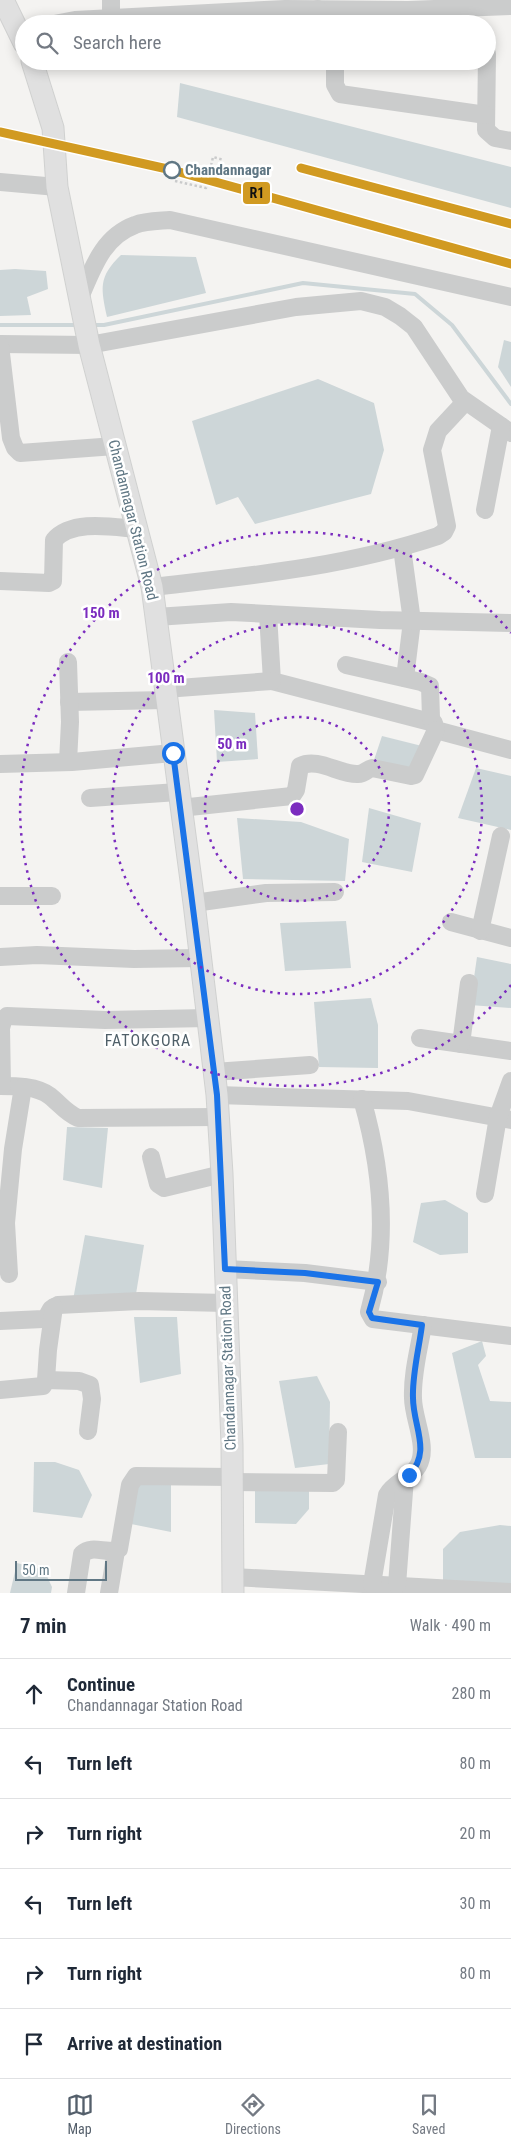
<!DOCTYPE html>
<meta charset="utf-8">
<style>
body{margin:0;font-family:"Roboto Condensed",sans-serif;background:#f2f2f3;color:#1f2937}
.scale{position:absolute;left:15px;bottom:12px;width:92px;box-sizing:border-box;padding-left:5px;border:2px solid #607784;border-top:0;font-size:14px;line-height:18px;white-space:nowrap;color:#607784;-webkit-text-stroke:4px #fff;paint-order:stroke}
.stop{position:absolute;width:15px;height:15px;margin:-11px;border:4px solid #1a73e8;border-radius:50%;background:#fff}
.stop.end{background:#1a73e8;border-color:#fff;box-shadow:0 1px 5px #0008}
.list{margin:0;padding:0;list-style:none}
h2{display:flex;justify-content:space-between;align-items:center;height:65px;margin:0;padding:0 20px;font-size:21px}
h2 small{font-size:16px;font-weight:400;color:#747a83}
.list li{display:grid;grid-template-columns:32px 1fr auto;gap:15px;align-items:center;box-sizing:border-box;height:70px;padding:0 20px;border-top:1px solid #e0e1e3}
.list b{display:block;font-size:19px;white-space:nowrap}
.list p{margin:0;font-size:16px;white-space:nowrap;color:#747a83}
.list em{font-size:16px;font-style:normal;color:#747a83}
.icon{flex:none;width:28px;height:28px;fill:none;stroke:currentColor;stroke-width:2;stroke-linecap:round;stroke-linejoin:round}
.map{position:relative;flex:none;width:511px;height:1593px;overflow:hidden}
.search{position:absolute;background:#fff;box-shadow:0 2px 12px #0003;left:15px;right:15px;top:15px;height:55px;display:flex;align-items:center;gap:12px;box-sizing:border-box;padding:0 18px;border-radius:28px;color:#747a83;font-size:19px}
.sheet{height:485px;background:#fff}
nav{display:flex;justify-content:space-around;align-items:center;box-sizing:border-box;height:70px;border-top:1px solid #e0e1e3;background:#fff;font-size:14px;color:#747a83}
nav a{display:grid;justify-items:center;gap:2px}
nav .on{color:#545f6b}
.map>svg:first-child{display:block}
.water{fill:#cdd6d8}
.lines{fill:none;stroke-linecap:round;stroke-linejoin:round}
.stream{stroke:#cdd6d8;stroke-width:4}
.major-casing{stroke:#d0d1d0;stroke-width:23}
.path{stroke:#c9cacb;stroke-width:2.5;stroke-dasharray:2.5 2.5;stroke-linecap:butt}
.minor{stroke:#cbcccc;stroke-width:18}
.major{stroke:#e0e0e0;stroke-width:21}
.rail-1-casing{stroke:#fff;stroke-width:12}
.rail-1{stroke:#d19a21;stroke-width:9}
.route{stroke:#1a73e8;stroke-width:6}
.ring{fill:none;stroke:#7b2cbf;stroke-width:2.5;stroke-dasharray:2.5 5}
.stop-dot{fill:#fff;stroke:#607784;stroke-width:2.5}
.labels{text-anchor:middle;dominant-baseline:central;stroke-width:5;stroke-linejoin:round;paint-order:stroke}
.stop-label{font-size:15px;font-weight:bold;fill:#607784;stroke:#fff;text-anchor:start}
.street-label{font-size:15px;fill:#607784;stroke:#fff}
.neighbourhood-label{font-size:16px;letter-spacing:1px;fill:#4f5f68;stroke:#fff}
.centre{fill:#7b2cbf;stroke:#fff;stroke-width:2.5}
.ring-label{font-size:15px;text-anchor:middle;font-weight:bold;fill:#7b2cbf;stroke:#fff;stroke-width:5;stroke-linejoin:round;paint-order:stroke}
.line-badge{stroke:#fff;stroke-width:2}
.pale-badge-label{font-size:14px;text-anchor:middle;font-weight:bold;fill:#111}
</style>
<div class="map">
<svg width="511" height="1593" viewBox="0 0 511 1593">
<rect width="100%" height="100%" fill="#f4f3f1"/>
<g class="water">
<path d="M180,83L511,167V208L177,117Z"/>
<path d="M121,255L196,257L206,293L107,317C101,288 98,277 121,255Z"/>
<path d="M15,269L46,271L48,289L27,297L31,315L0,316V270Z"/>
<path d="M504,340L511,342V387L498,367Z"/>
<path d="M318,379L374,403L384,450L371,494L255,524L238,497L216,505L192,421Z"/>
<path d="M214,710L255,713L258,759L217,762Z"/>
<path d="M382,736L422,746L411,774L373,763Z"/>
<path d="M476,768L511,776V830L458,818Z"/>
<path d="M369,808L421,823L412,872L362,862Z"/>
<path d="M237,818L301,822L349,839L345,881L243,879Z"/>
<path d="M346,921L351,968L285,971L280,923Z"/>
<path d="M477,957L511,964V1008L470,1005Z"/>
<path d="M371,998L378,1025V1068L319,1067L314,1002Z"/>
<path d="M67,1127L108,1128L102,1188L63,1180Z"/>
<path d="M445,1200L468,1213V1253L440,1255L413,1242L421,1203Z"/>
<path d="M85,1235L144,1245L136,1294L73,1300Z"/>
<path d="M134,1317H177L181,1374L140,1383Z"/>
<path d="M482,1341L486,1356L478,1365L490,1401L511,1402V1458H475L452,1353Z"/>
<path d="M317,1376L330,1402L329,1464L295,1468L279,1381Z"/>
<path d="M34,1462H55L79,1470L92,1495L82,1518L33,1512Z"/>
<path d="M125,1478L171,1479V1532L126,1523Z"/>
<path d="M255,1488H309V1509L296,1524L255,1523Z"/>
<path d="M500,1525L511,1526V1585L443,1581V1549L460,1532Z"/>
<path d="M17,1563L44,1570L52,1587L51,1593H10Z"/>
</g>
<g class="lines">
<g class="stream">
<path d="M0,325H78"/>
<path d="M92,325H104L303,283L415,294L452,325L511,404"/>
</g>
<g class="major-casing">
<g id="major">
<path d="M3,0L24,43"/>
<path d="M32,61L53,128L57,187L89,345L152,587L194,903L217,1095L222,1174L232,1445L233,1593"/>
</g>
</g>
<path class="path" d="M175,181L206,188L213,157L224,160"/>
<g class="minor">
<path d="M111,0V18"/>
<path d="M54,24L75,20L285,9L408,10L511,6"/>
<path d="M317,24L318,9"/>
<path d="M487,54L486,130L495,138L511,141"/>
<path d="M335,61V85L340,94L486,115"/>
<path d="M0,182L57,187"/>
<path d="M79,300C92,270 102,237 135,225C145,221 159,221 170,220L511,297"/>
<path d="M0,344L89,345L296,307L361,301L385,307L400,316L414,327L461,398L511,433"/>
<path d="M0,345L11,438L15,448L20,453L115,446"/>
<path d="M485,510L501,426"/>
<path d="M402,548L412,621L405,678"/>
<path d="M0,581L49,583L53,581L54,540C72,519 113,527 137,529"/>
<path d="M152,587C249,576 345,567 438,536L444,532L447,526L432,450L438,431L465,402"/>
<path d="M268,614L272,681L434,723"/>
<path d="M156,617L231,612L380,620L511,623"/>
<path d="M346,665L421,682L430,686L431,718L436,730L511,750"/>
<path d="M165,689L272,681"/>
<path d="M69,702L166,700"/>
<path d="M68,762L70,722L68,662"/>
<path d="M0,764L72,762L173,753"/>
<path d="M90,798L178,792"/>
<path d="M180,808L292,796L296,790L300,766C318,757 340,775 358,774C365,774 367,769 372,768L411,776L415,775L436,730"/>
<path d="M0,896H52"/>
<path d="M194,903L266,893L335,892"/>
<path d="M451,922L511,938"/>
<path d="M480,931L501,836"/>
<path d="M0,957L37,955L134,959L200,958"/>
<path d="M420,1038L511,1051"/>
<path d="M461,1044L469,983"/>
<path d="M214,1072L310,1065"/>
<path d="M0,1086C16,1086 37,1086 50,1096C60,1104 66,1113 78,1118L218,1117"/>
<path d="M2,1086L1,1028L3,1021L7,1016L105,1020L208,1018"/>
<path d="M217,1095L408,1101L511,1120"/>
<path d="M362,1099C382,1169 389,1242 369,1312L373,1319L511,1336"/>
<path d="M151,1157L158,1184L164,1188L222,1174"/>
<path d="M485,1194L498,1117L511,1081"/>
<path d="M225,1269L305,1273L378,1282"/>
<path d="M9,1274L6,1223L13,1149L23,1087"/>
<path d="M0,1321L43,1319L46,1318L51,1309L58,1305L139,1301L226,1303"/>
<path d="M46,1380L79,1381L90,1385L92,1399L88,1431"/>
<path d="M0,1390L43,1386L46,1380L48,1350L54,1307"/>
<path d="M232,1482L333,1483L336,1480L338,1432"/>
<path d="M233,1577L511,1592"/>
<path d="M372,1584L387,1495C394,1482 410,1479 418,1466C429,1447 413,1419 413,1398C412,1374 419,1349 423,1325"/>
<path d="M397,1585L405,1478"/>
<path d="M76,1593L82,1554C93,1544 107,1555 119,1549L130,1485L136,1476L232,1477"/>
<path d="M109,1593L116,1551"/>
</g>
<use href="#major" class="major"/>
<g class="rail-1-casing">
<g id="rail-1">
<path d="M0,132L172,170L511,264"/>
<path d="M301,168L511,224"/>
</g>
</g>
<use href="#rail-1" class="rail-1"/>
</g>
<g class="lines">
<path class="route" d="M173,753L217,1095L225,1269L305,1273L378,1282L369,1312L372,1318L422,1325C419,1349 412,1375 413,1398C413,1426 432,1452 409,1475"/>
</g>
<g class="ring">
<circle cx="297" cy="809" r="92"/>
<circle cx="297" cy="809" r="185"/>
<path d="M511 985A277 277 0 1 1 511 633"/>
</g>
<circle class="stop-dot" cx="172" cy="170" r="8"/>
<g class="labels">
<g class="stop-label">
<text x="185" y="170">Chandannagar</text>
</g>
<g class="street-label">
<text transform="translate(133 520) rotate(76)">Chandannagar Station Road</text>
<text transform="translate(228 1368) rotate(-92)">Chandannagar Station Road</text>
</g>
<g class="neighbourhood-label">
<text x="148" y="1040">FATOKGORA</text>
</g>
</g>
<circle cx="297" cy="809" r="8" class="centre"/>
<g class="ring-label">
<text x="101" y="618">150 m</text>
<text x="166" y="683">100 m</text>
<text x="232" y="749">50 m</text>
</g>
<rect class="line-badge" x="242" y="181" width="29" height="24" rx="5" fill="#d19a21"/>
<g class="pale-badge-label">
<text x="257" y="198">R1</text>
</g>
</svg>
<div class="scale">50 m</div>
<div class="stop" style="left:173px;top:753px"></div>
<div class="stop end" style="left:409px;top:1475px"></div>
<div class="search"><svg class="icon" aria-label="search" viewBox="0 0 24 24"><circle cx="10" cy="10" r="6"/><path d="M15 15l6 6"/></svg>Search here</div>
</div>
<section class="sheet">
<h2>7 min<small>Walk · 490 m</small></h2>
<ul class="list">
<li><svg class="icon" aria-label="ahead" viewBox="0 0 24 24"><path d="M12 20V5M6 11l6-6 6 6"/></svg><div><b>Continue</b><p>Chandannagar Station Road</p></div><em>280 m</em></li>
<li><svg class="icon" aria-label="left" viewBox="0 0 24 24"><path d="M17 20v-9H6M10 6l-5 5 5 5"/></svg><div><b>Turn left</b></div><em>80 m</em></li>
<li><svg class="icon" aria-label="right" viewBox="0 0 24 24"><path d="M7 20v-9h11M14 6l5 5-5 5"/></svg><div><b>Turn right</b></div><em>20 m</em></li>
<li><svg class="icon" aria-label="left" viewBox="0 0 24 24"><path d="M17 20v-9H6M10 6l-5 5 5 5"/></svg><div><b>Turn left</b></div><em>30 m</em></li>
<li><svg class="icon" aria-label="right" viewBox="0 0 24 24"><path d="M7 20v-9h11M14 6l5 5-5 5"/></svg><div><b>Turn right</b></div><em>80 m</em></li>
<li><svg class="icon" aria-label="arrive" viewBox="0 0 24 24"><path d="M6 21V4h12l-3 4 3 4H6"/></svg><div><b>Arrive at destination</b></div></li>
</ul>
</section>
<nav>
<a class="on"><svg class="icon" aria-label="map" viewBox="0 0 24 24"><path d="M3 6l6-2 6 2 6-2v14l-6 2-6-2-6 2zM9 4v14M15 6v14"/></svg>Map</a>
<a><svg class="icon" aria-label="directions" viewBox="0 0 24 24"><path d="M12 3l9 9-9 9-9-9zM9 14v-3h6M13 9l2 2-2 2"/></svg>Directions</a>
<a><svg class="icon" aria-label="saved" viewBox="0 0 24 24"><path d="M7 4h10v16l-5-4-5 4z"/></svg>Saved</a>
</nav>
